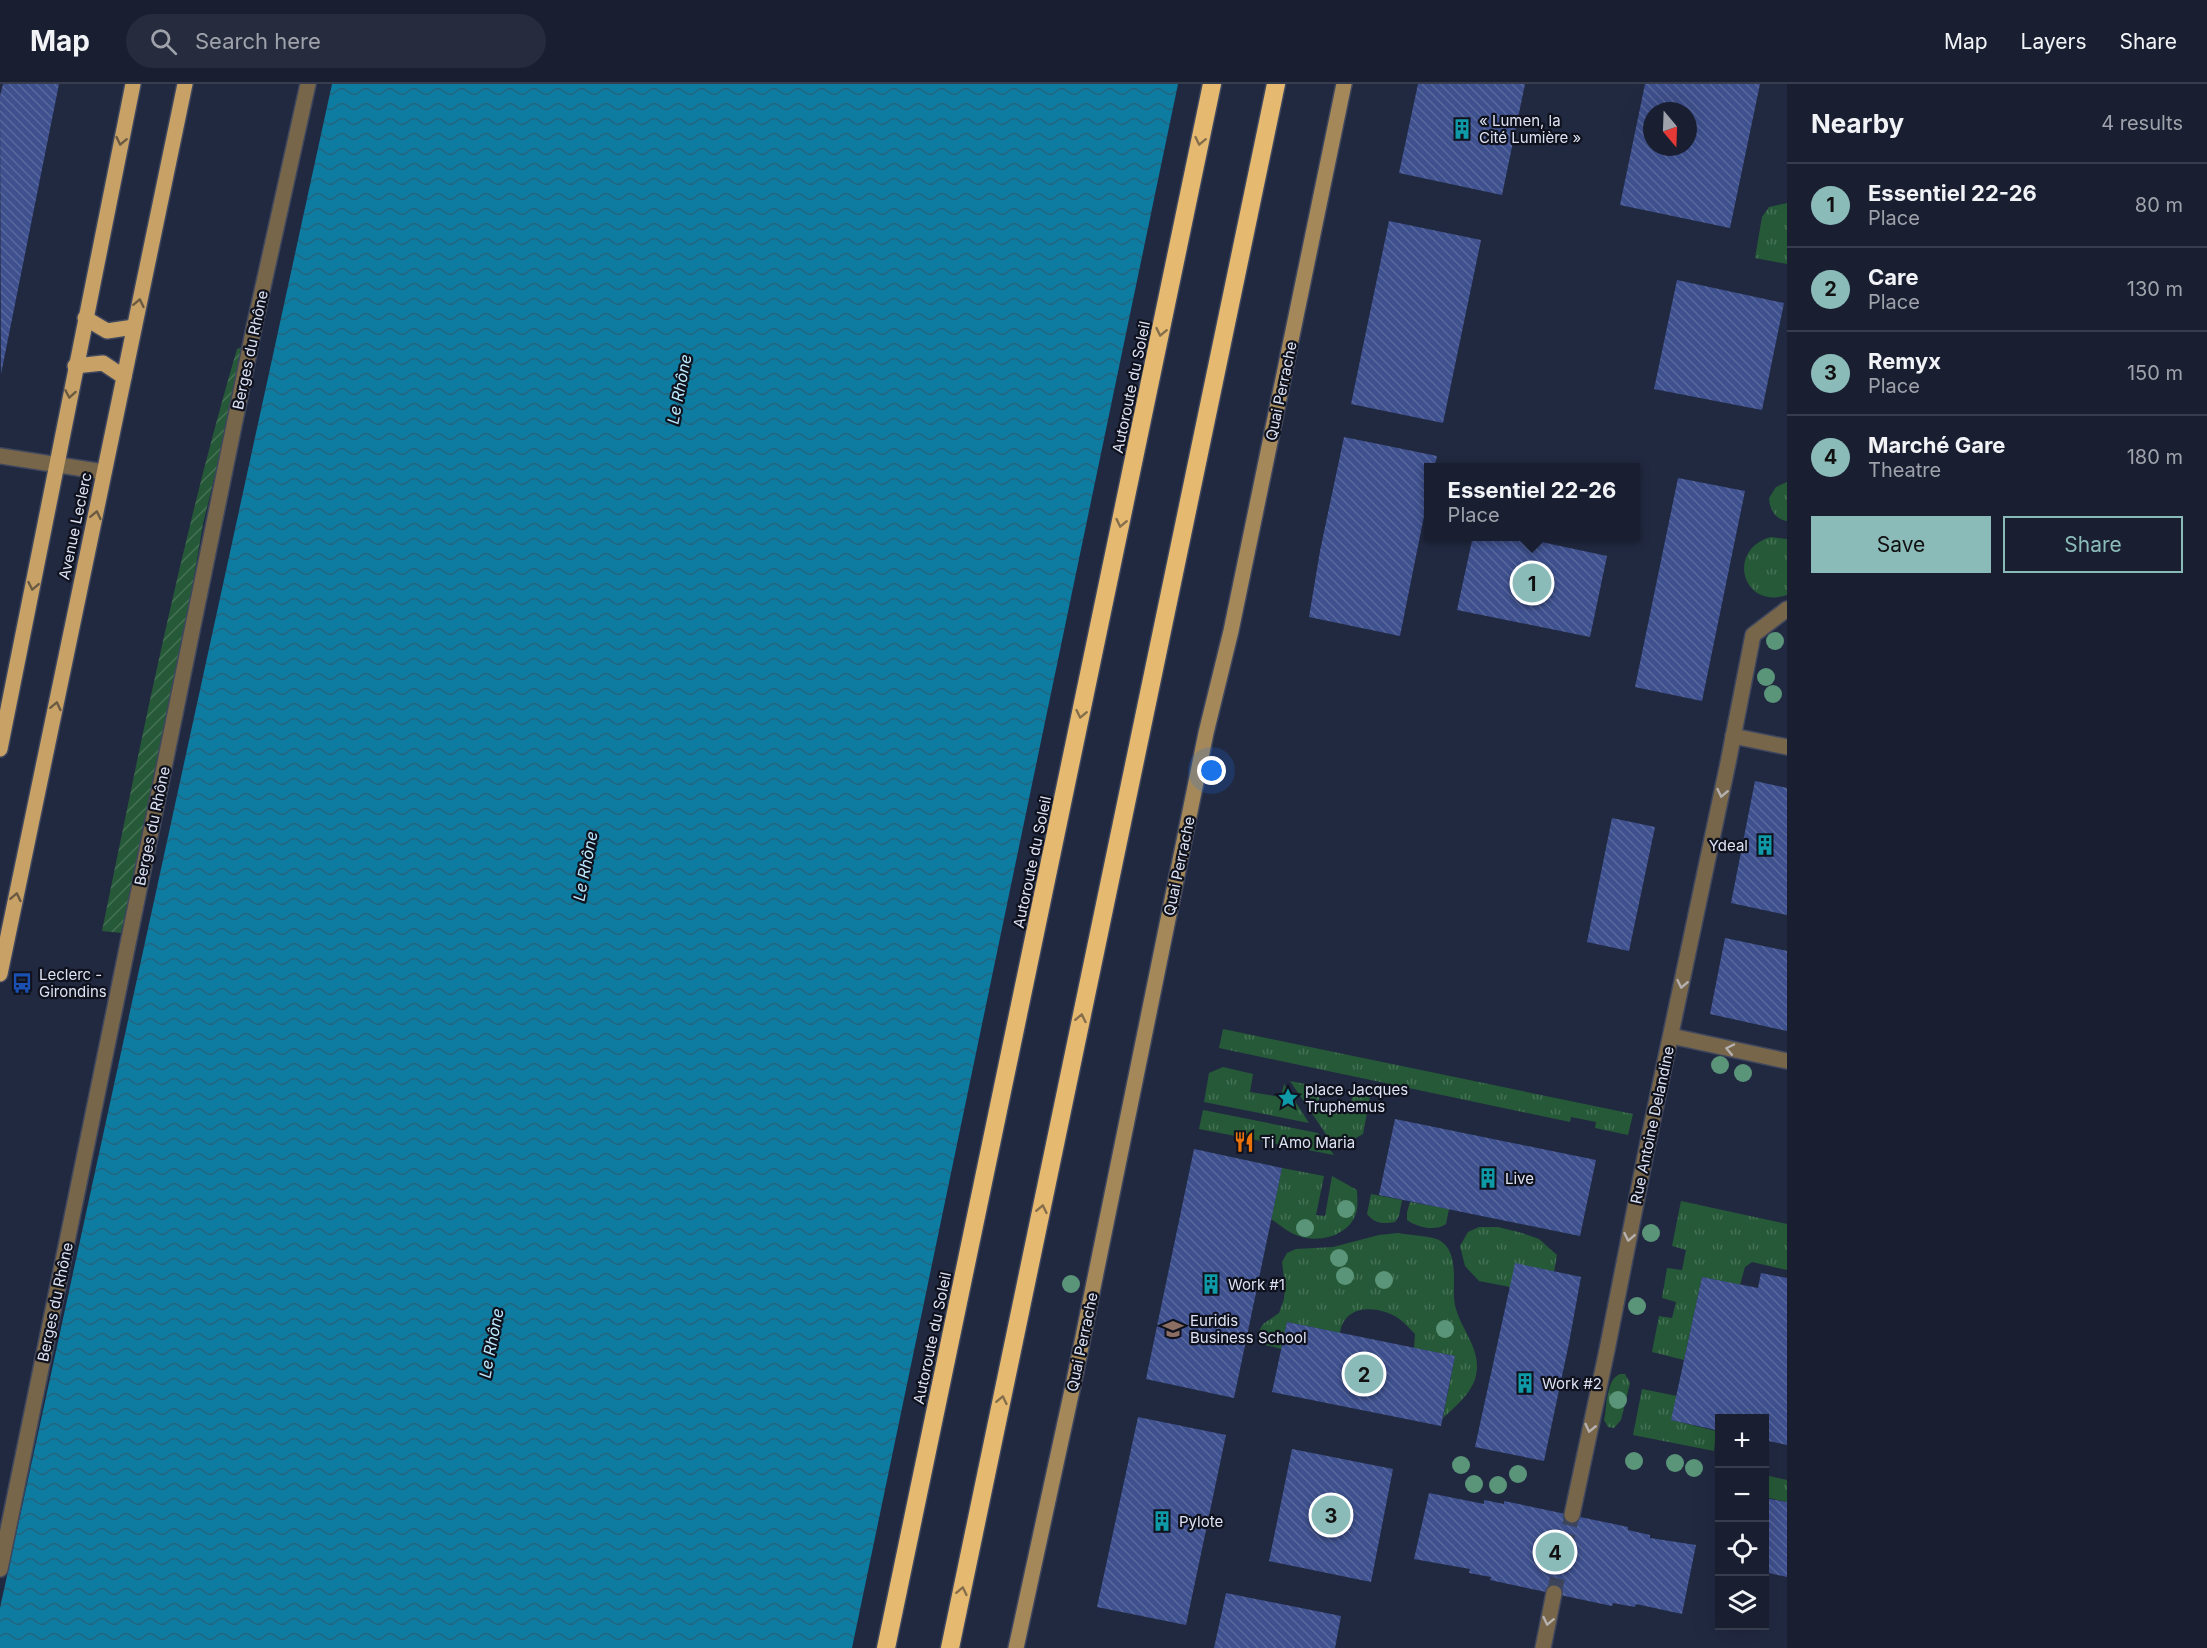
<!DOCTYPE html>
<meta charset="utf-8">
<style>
body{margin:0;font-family:Inter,sans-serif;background:#262c3d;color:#f1f3f6}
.controls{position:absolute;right:18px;bottom:18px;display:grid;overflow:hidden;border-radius:0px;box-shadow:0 6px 24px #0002}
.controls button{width:54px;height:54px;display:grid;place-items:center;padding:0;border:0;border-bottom:2px solid #373d4d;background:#191f31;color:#f1f3f6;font:30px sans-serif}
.compass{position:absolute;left:1643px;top:18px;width:54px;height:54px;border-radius:50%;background:#191f31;box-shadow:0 6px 24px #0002;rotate:161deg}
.you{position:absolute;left:1212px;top:687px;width:21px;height:21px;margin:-15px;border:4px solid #fff;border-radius:50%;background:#1a73e8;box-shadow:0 0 0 9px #1a73e833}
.badge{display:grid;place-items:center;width:39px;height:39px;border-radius:50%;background:#8bbbb9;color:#111;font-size:20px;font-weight:700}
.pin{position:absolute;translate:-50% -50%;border:3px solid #fff;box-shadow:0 2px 6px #0006}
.popup{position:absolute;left:1424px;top:379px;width:216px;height:78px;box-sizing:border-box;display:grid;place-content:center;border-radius:0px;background:#191f31;filter:drop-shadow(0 2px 4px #0005);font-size:20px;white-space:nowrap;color:#9fa2ab}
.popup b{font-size:22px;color:#f1f3f6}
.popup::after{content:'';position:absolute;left:50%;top:100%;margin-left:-12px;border:12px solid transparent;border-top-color:#191f31}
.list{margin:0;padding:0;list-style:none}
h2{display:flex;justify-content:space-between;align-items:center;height:78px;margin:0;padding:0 24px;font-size:26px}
h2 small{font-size:20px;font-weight:400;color:#9fa2ab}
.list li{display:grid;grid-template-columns:39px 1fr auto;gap:18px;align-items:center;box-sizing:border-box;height:84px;padding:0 24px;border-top:2px solid #373d4d}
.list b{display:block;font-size:22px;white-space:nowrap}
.list p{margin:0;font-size:20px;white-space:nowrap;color:#9fa2ab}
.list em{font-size:20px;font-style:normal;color:#9fa2ab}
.actions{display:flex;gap:12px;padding:18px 24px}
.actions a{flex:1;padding:14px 0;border:2px solid #8bbbb9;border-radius:0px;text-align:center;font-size:21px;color:#8bbbb9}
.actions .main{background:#8bbbb9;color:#111}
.icon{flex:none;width:33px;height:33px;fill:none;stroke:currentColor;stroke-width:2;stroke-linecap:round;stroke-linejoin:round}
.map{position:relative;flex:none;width:1787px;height:1564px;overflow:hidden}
header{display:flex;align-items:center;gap:36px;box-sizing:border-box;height:84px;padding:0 30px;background:#191f31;border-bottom:2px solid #373d4d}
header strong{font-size:28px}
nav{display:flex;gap:33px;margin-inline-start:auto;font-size:21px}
.search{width:420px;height:54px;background:#262c3d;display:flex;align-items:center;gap:15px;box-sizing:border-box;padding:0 21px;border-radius:33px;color:#9fa2ab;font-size:22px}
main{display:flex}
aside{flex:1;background:#191f31}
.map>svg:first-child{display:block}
.grass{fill:url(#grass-tufts)}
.garden{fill:url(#garden-furrows)}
.water{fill:url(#water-waves)}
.building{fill:url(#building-back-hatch);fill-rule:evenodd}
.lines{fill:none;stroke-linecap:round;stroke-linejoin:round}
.street-tunnel{stroke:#3d455c;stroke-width:15;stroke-dasharray:15 8;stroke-linecap:butt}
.lane-casing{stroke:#3f475e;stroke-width:18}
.street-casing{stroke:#3f475e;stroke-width:18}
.secondary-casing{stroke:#3f475e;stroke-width:18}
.primary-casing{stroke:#3f475e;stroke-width:18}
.highway-casing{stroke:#3f475e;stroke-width:21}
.lane{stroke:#78664a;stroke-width:15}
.street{stroke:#78664a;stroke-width:15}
.secondary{stroke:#a5885a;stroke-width:15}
.primary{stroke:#c7a166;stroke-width:15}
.highway{stroke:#e6b970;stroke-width:18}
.tree{fill:#5a9479}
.oneway{stroke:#6b5a42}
.oneway2{stroke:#856e4b}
.oneway3{stroke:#b5b1b0}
.labels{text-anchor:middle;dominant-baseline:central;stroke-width:4.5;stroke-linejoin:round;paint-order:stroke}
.poi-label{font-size:15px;fill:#dde3f4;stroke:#0f121d;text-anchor:start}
.street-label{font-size:15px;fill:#dde3f4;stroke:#0f121d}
.water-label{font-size:16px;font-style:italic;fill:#bde9fe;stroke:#0f121d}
</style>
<header>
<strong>Map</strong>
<div class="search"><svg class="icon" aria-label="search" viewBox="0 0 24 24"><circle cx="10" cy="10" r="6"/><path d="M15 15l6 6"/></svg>Search here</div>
<nav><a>Map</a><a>Layers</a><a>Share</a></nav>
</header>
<main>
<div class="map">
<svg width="1787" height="1564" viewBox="0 0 1787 1564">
<defs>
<pattern id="grass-tufts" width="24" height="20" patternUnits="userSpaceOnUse" patternTransform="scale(1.5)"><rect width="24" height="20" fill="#265937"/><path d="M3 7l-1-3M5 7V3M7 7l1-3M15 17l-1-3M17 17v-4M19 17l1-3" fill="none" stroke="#457155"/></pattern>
<pattern id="garden-furrows" width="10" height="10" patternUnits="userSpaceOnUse" patternTransform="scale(1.5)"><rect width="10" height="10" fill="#265937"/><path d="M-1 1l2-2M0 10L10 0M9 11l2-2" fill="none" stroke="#457155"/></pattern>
<pattern id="water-waves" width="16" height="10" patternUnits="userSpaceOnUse" patternTransform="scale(1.5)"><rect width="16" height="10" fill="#0e7ba1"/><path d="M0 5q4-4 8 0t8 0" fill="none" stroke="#23657e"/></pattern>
<pattern id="building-back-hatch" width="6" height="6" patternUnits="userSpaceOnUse" patternTransform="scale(1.5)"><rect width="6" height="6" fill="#3e508e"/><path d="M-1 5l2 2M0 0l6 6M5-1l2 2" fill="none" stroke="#59699e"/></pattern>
</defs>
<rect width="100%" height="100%" fill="#212941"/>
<g class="grass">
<path d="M1787,119V180L1755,174L1762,133L1769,123Z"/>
<path d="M1787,398V437C1775,435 1770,426 1769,414L1776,403Z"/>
<path d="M1771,453L1787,455V511C1743,526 1725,466 1771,453Z"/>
<path d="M1223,945L1633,1030L1628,1051L1595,1044L1596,1038L1571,1033L1570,1038L1219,964Z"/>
<path d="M1223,983L1253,990L1250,1008L1281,1013L1284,1000L1309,1039L1204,1018L1209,989Z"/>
<path d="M1290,997L1321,1003L1318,1022L1349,1028L1353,1010L1370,1013L1363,1050L1336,1065Z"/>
<path d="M1203,1026L1318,1049L1334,1071L1199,1045Z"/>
<path d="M1282,1084L1324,1092L1316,1131L1325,1132L1332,1092L1357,1106C1357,1112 1358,1119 1357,1125C1353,1150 1321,1160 1299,1152C1289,1149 1280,1141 1271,1135Z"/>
<path d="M1371,1110L1402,1116L1399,1132L1395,1138C1382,1140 1375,1140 1367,1130Z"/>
<path d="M1681,1117L1787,1140V1186L1752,1178L1745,1183L1740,1201L1702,1193L1684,1276L1652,1268L1659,1232L1672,1234L1676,1218L1662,1214L1667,1184L1682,1186L1686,1166L1672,1162Z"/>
<path d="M1410,1118L1449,1125L1446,1140C1435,1148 1417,1143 1407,1136V1128Z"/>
<path d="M1479,1143H1498L1522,1149L1539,1155L1557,1171L1554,1188L1510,1203L1479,1197L1465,1182L1460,1162L1468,1148Z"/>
<path d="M1398,1149C1408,1151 1431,1152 1439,1156C1461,1168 1451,1203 1455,1221C1460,1245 1482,1265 1476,1291C1473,1308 1455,1323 1443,1334L1455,1272L1414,1264L1415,1250C1410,1245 1404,1238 1398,1234C1377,1221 1344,1220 1340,1249L1287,1238L1281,1265L1262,1260L1258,1249L1263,1240L1279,1229L1284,1215L1285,1202L1282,1178L1287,1169L1296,1165L1333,1163L1379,1151Z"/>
<path d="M1620,1290H1625L1630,1299L1621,1336L1614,1344L1608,1343L1604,1336L1605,1331C1607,1319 1607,1295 1620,1290Z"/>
<path d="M1642,1305L1677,1312L1672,1336L1716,1347L1714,1367L1633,1351Z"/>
<path d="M1765,1391L1787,1396V1418L1765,1413Z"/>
</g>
<path class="garden" d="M242,263L226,346L203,440L180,575L137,782L121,849L102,847C142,652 181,456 237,265Z"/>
<path class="water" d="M332,0H1178L852,1564H0V1524Z"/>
<g class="building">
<path d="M3,0H59L1,290L0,12Z"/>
<path d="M1418,0H1525L1502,111L1399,89Z"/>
<path d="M1645,0H1760L1730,144L1620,121ZM1652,27H1688V63H1652Z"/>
<path d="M1389,137L1481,156L1443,339L1351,320Z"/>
<path d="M1677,196L1784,219L1762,326L1654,305Z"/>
<path d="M1344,353L1437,372L1434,384H1428V412L1400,552L1309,533L1320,467Z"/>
<path d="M1678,394L1745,407L1702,617L1635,603Z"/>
<path d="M1473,452H1513L1607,472L1590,553L1457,526Z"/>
<path d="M1755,697L1787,704V831L1731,819Z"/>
<path d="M1612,734L1655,743L1629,867L1587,858Z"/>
<path d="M1725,854L1787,867V947L1710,930Z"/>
<path d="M1395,1035L1596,1076L1580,1152L1379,1111Z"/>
<path d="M1194,1065L1282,1084L1234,1314L1146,1295Z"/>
<path d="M1515,1179L1581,1193L1569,1259L1544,1377L1475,1363Z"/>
<path d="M1761,1189L1787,1194V1361L1764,1356V1334H1720V1347L1671,1336L1702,1193L1758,1204Z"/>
<path d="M1287,1238L1455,1272L1441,1342L1272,1308Z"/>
<path d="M1138,1333L1226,1351L1186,1541L1097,1523Z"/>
<path d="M1292,1365L1393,1385L1371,1498L1269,1477Z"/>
<path d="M1429,1409L1484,1420V1416L1504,1420V1417L1628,1443V1446L1650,1451V1454L1696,1461L1682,1530L1636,1520L1635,1523L1613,1519L1612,1522L1527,1504L1490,1496L1491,1493L1469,1489L1470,1485L1414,1475Z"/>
<path d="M1764,1414L1787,1418V1493L1764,1488Z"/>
<path d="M1226,1509L1341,1532L1335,1564H1214Z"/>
</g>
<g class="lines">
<path class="street-tunnel" d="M1554,1509L1572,1431"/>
<g class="lane-casing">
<path id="lane" d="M0,372L104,388"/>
</g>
<g class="street-casing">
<g id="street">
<path d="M1733,652L1787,663"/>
<path d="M1671,952L1787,977"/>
<path d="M1572,1431L1607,1266L1646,1068L1728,679L1753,551L1787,525"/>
<path d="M0,1485L255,239L308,0"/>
<path d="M1543,1564L1554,1509"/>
</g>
</g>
<g class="secondary-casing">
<path id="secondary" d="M1016,1564L1074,1297L1206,649L1231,547L1344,0"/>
</g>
<g class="primary-casing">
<g id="primary">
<path d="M85,234L107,247L134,243"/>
<path d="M75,282L103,279L124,293"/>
<path d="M0,665L133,0"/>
<path d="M0,890L185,0"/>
</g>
</g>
<g class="highway-casing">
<g id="highway">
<path d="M886,1564L1212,0"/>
<path d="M950,1564L1276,0"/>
</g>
</g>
<use href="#lane" class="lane"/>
<use href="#street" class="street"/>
<use href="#secondary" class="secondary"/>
<use href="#primary" class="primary"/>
<use href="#highway" class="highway"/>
</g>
<g class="tree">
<circle cx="1775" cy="557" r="9"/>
<circle cx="1766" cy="593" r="9"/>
<circle cx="1773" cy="610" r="9"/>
<circle cx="1720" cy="981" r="9"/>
<circle cx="1743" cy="989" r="9"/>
<circle cx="1346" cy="1125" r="9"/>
<circle cx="1305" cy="1144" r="9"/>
<circle cx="1651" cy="1149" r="9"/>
<circle cx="1339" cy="1174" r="9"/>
<circle cx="1345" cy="1192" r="9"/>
<circle cx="1384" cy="1196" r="9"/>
<circle cx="1071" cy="1200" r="9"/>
<circle cx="1637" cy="1222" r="9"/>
<circle cx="1445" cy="1245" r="9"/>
<circle cx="1618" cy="1316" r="9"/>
<circle cx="1634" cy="1377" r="9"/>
<circle cx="1675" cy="1379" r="9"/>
<circle cx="1461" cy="1381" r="9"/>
<circle cx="1694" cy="1384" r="9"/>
<circle cx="1518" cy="1390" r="9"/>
<circle cx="1474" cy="1400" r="9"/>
<circle cx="1498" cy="1401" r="9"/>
</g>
<defs><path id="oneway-chevron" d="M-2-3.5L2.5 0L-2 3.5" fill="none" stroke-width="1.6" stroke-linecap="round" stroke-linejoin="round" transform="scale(1.5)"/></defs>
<g class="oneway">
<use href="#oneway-chevron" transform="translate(121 57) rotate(102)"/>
<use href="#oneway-chevron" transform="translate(139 219) rotate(-78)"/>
<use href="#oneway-chevron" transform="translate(70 310) rotate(100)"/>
<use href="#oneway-chevron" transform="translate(96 431) rotate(-78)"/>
<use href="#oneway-chevron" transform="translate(33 502) rotate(101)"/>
<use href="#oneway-chevron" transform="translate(56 622) rotate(-78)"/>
<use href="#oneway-chevron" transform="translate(16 813) rotate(-78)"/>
</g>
<g class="oneway2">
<use href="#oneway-chevron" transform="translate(1200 57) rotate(102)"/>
<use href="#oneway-chevron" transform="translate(1161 248) rotate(102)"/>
<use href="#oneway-chevron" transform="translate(1121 439) rotate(102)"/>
<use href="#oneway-chevron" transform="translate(1081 630) rotate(102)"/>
<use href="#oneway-chevron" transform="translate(1081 934) rotate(-78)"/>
<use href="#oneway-chevron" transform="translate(1042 1125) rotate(-78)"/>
<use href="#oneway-chevron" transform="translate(1002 1316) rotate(-78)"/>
<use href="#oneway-chevron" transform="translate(962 1507) rotate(-78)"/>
</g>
<g class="oneway3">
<use href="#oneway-chevron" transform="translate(1722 709) rotate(102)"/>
<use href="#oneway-chevron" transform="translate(1682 900) rotate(102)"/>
<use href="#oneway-chevron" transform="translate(1730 965) rotate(-168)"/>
<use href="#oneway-chevron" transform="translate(1629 1153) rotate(101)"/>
<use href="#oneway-chevron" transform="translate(1590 1344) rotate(103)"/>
<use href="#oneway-chevron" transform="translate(1548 1537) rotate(102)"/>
</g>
<defs>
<g id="building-bare" transform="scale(1.62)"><path d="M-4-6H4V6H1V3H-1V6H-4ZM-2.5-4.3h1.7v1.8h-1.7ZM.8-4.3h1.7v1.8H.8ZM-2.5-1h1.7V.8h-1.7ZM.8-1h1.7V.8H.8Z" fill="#0f9aa8" stroke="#0f121d" stroke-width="2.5" paint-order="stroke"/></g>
<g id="bus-bare" transform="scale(1.62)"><path d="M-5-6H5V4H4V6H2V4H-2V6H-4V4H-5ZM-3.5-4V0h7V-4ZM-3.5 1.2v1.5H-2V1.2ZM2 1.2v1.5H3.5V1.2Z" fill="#1a4fb4" stroke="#0f121d" stroke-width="2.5" paint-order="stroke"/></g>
<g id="sight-bare" transform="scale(1.62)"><path d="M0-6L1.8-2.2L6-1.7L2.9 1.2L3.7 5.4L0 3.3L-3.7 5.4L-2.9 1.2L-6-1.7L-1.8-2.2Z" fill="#0f9aa8" stroke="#0f121d" stroke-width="2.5" paint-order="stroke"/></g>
<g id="restaurant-bare" transform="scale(1.62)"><path d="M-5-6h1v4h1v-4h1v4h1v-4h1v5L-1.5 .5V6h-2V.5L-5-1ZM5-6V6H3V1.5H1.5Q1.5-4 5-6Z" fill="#e8710a" stroke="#0f121d" stroke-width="2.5" paint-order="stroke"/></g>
<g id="university-bare" transform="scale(1.62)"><path d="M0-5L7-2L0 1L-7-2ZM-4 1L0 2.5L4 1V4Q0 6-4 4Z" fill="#8d6e63" stroke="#0f121d" stroke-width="2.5" paint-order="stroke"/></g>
</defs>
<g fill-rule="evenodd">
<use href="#building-bare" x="1462" y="45"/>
<use href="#building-bare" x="1765" y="761"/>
<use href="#bus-bare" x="22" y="899"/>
<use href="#sight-bare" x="1288" y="1014"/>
<use href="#restaurant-bare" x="1244" y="1058"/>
<use href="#building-bare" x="1488" y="1094"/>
<use href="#building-bare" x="1211" y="1200"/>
<use href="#university-bare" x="1173" y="1245"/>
<use href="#building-bare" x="1525" y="1299"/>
<use href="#building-bare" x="1162" y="1437"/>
</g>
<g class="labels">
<g class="poi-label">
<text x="1479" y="36">« Lumen, la<tspan x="1479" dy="17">Cité Lumière »</tspan></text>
<text x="1748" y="761" text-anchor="end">Ydeal</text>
<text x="39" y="890">Leclerc -<tspan x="39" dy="17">Girondins</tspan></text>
<text x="1305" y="1005">place Jacques<tspan x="1305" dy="17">Truphemus</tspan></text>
<text x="1261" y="1058">Ti Amo Maria</text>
<text x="1505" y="1094">Live</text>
<text x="1228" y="1200">Work #1</text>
<text x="1190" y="1236">Euridis<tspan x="1190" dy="17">Business School</tspan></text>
<text x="1542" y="1299">Work #2</text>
<text x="1179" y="1437">Pylote</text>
</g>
<g class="street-label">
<text transform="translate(250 266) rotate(-78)">Berges du Rhône</text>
<text transform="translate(1131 303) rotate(-78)">Autoroute du Soleil</text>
<text transform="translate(1281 307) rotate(-78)">Quai Perrache</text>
<text transform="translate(75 442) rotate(-78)">Avenue Leclerc</text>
<text transform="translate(152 742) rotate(-78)">Berges du Rhône</text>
<text transform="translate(1032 778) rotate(-78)">Autoroute du Soleil</text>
<text transform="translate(1179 782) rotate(-78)">Quai Perrache</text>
<text transform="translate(1652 1041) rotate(-78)">Rue Antoine Delandine</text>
<text transform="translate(55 1218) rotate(-78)">Berges du Rhône</text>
<text transform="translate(932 1254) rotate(-78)">Autoroute du Soleil</text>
<text transform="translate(1082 1258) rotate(-78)">Quai Perrache</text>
</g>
<g class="water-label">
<text transform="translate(679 305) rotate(-79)">Le Rhône</text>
<text transform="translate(585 782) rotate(-79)">Le Rhône</text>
<text transform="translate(491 1259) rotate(-79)">Le Rhône</text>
</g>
</g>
</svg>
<div class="controls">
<button>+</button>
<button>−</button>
<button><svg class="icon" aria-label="locate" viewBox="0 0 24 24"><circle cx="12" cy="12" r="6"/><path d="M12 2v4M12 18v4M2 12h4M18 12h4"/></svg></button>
<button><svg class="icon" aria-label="layers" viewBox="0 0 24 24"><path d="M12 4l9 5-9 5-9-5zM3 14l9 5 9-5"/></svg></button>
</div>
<svg class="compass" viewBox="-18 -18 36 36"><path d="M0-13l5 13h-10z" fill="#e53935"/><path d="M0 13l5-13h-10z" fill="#9fa2ab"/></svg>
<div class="you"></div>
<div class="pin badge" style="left:1532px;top:499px">1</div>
<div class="popup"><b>Essentiel 22-26</b>Place</div>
<div class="pin badge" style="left:1364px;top:1290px">2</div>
<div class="pin badge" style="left:1331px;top:1431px">3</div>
<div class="pin badge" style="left:1555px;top:1468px">4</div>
</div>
<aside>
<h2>Nearby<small>4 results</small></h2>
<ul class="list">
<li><span class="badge">1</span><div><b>Essentiel 22-26</b><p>Place</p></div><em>80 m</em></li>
<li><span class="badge">2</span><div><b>Care</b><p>Place</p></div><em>130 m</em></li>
<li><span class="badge">3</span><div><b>Remyx</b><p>Place</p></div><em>150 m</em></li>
<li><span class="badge">4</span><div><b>Marché Gare</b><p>Theatre</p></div><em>180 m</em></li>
</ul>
<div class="actions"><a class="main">Save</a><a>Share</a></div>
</aside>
</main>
